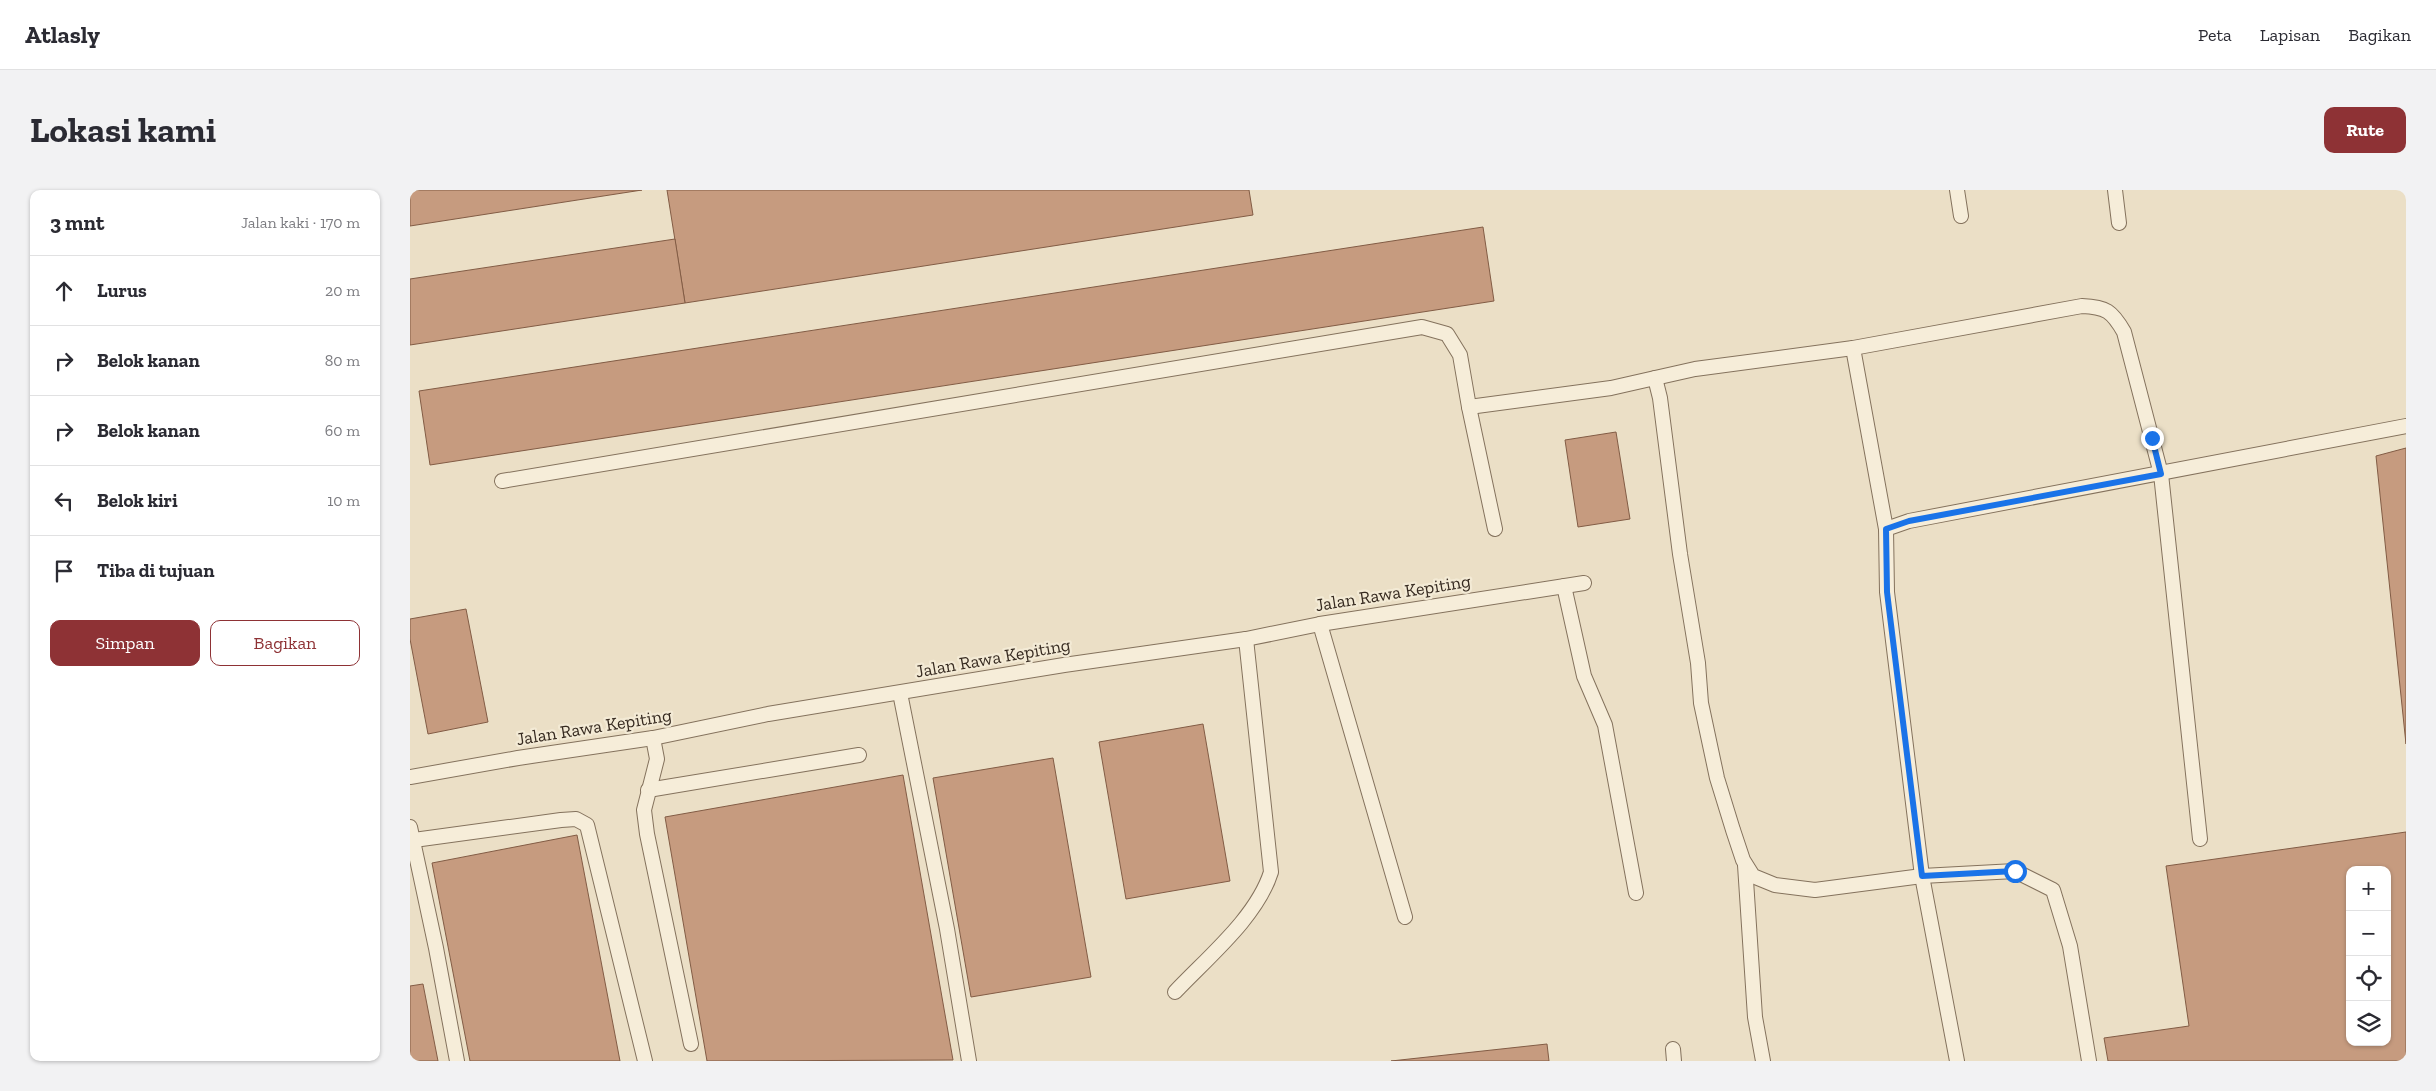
<!DOCTYPE html>
<html lang="id">
<meta charset="utf-8">
<style>
body{margin:0;font-family:"Zilla Slab",serif;background:#f2f2f3;color:#2b2b33}
.controls{position:absolute;right:15px;bottom:15px;display:grid;overflow:hidden;border-radius:10px;box-shadow:0 1px 4px #0004}
.controls button{width:45px;height:45px;display:grid;place-items:center;padding:0;border:0;border-bottom:1px solid #e1e1e2;background:#fff;color:#2b2b33;font:25px sans-serif}
.stop{position:absolute;width:15px;height:15px;margin:-11px;border:4px solid #1a73e8;border-radius:50%;background:#fff}
.stop.end{background:#1a73e8;border-color:#fff;box-shadow:0 1px 5px #0008}
.list{margin:0;padding:0;list-style:none}
h2{display:flex;justify-content:space-between;align-items:center;height:65px;margin:0;padding:0 20px;font-size:21px}
h2 small{font-size:16px;font-weight:400;color:#7c7c81}
.list li{display:grid;grid-template-columns:32px 1fr auto;gap:15px;align-items:center;box-sizing:border-box;height:70px;padding:0 20px;border-top:1px solid #e1e1e2}
.list b{display:block;font-size:19px;white-space:nowrap}
.list em{font-size:16px;font-style:normal;color:#7c7c81}
.actions{display:flex;gap:10px;padding:15px 20px}
.actions a{flex:1;padding:11px 0;border:1px solid #8e3235;border-radius:10px;text-align:center;font-size:18px;color:#8e3235}
.actions .main{background:#8e3235;color:#fff}
.icon{flex:none;width:28px;height:28px;fill:none;stroke:currentColor;stroke-width:2;stroke-linecap:round;stroke-linejoin:round}
.map{position:relative;flex:none;width:1996px;height:871px;overflow:hidden;border-radius:10px}
header{display:flex;align-items:center;gap:30px;box-sizing:border-box;height:70px;padding:0 25px;background:#fff;border-bottom:1px solid #e1e1e2}
header strong{font-size:24px}
nav{display:flex;gap:28px;margin-inline-start:auto;font-size:18px}
.intro{display:flex;align-items:center;justify-content:space-between;box-sizing:border-box;height:120px;padding:0 30px}
h1{margin:0;font-size:35px}
.button{padding:12px 22px;border-radius:10px;background:#8e3235;color:#fff;font-size:18px;font-weight:700}
main{display:flex;gap:30px;padding:0 30px}
aside{flex:1;background:#fff;border-radius:10px;box-shadow:0 1px 4px #0004}
.map>svg:first-child{display:block}
.building{fill:#c69b7f;stroke:#825c45;fill-rule:evenodd}
.lines{fill:none;stroke-linecap:round;stroke-linejoin:round}
.service-casing{stroke:#84725d;stroke-width:16}
.service{stroke:#f6edd9;stroke-width:14}
.route{stroke:#1a73e8;stroke-width:6}
.labels{text-anchor:middle;dominant-baseline:central;stroke-width:4.5;stroke-linejoin:round;paint-order:stroke}
.street-label{font-size:18px;fill:#362a20;stroke:#f3ead5}
</style>
<header>
<strong>Atlasly</strong>
<nav><a>Peta</a><a>Lapisan</a><a>Bagikan</a></nav>
</header>
<div class="intro"><h1>Lokasi kami</h1><a class="button">Rute</a></div>
<main>
<aside>
<h2>3 mnt<small>Jalan kaki · 170 m</small></h2>
<ul class="list">
<li><svg class="icon" aria-label="ahead" viewBox="0 0 24 24"><path d="M12 20V5M6 11l6-6 6 6"/></svg><div><b>Lurus</b></div><em>20 m</em></li>
<li><svg class="icon" aria-label="right" viewBox="0 0 24 24"><path d="M7 20v-9h11M14 6l5 5-5 5"/></svg><div><b>Belok kanan</b></div><em>80 m</em></li>
<li><svg class="icon" aria-label="right" viewBox="0 0 24 24"><path d="M7 20v-9h11M14 6l5 5-5 5"/></svg><div><b>Belok kanan</b></div><em>60 m</em></li>
<li><svg class="icon" aria-label="left" viewBox="0 0 24 24"><path d="M17 20v-9H6M10 6l-5 5 5 5"/></svg><div><b>Belok kiri</b></div><em>10 m</em></li>
<li><svg class="icon" aria-label="arrive" viewBox="0 0 24 24"><path d="M6 21V4h12l-3 4 3 4H6"/></svg><div><b>Tiba di tujuan</b></div></li>
</ul>
<div class="actions"><a class="main">Simpan</a><a>Bagikan</a></div>
</aside>
<div class="map">
<svg width="1996" height="871" viewBox="0 0 1996 871">
<rect width="100%" height="100%" fill="#ebdfc6"/>
<g class="building">
<path d="M0,0H232L0,36Z"/>
<path d="M257,0H839L843,25L275,113Z"/>
<path d="M1073,37L1084,111L20,275L9,201Z"/>
<path d="M265,49L275,113L0,155V89Z"/>
<path d="M1206,242L1220,329L1168,337L1155,250Z"/>
<path d="M1996,258V554L1966,266Z"/>
<path d="M56,419L78,532L18,544L0,449V429Z"/>
<path d="M793,534L820,691L716,709L689,552Z"/>
<path d="M643,568L681,787L561,807L523,588Z"/>
<path d="M493,585L543,870L297,871L255,627Z"/>
<path d="M1996,642V871H1698L1694,848L1779,836L1756,676ZM1940,680H1977V852H1940Z"/>
<path d="M167,645L210,871H60L22,673Z"/>
<path d="M13,794L28,871H0V796Z"/>
<path d="M1137,854L1139,871H981Z"/>
</g>
<g class="lines">
<g class="service-casing">
<g id="service">
<path d="M1547,0L1551,26"/>
<path d="M1705,0L1709,33"/>
<path d="M1443,158L1476,339"/>
<path d="M1059,217L1201,198L1245,188"/>
<path d="M92,291L1012,137L1037,144L1050,165L1059,217L1085,339"/>
<path d="M1154,396L1174,486L1195,535L1226,703"/>
<path d="M910,434L995,727"/>
<path d="M490,503L537,739L559,871"/>
<path d="M243,548L247,569L234,620L237,644L281,854"/>
<path d="M0,587L108,568L243,548L358,524L654,475L836,449L910,434L1174,393"/>
<path d="M238,600L449,565"/>
<path d="M0,637L26,758L47,871"/>
<path d="M4,650L151,630L166,629L177,635L235,871"/>
<path d="M1335,675L1345,827L1353,871"/>
<path d="M765,802C798,767 847,727 861,682L836,449"/>
<path d="M1263,859L1264,871"/>
<path d="M1547,871L1512,686L1477,402L1476,339L1499,331L1996,236"/>
<path d="M1679,871L1660,756L1643,700L1605,681L1512,686L1405,700L1365,695L1343,686L1333,670L1323,640L1307,588L1291,513L1288,473L1270,364L1250,208L1245,188L1285,179L1443,158L1672,116C1696,117 1702,121 1714,142L1751,284L1790,649"/>
</g>
</g>
<use href="#service" class="service"/>
</g>
<g class="lines">
<path class="route" d="M1605,681L1512,686L1477,402L1476,339L1499,331L1751,284L1742,248"/>
</g>
<g class="labels">
<g class="street-label">
<text transform="translate(983 403) rotate(-9)">Jalan Rawa Kepiting</text>
<text transform="translate(583 468) rotate(-10)">Jalan Rawa Kepiting</text>
<text transform="translate(184 537) rotate(-9)">Jalan Rawa Kepiting</text>
</g>
</g>
</svg>
<div class="controls">
<button>+</button>
<button>−</button>
<button><svg class="icon" aria-label="locate" viewBox="0 0 24 24"><circle cx="12" cy="12" r="6"/><path d="M12 2v4M12 18v4M2 12h4M18 12h4"/></svg></button>
<button><svg class="icon" aria-label="layers" viewBox="0 0 24 24"><path d="M12 4l9 5-9 5-9-5zM3 14l9 5 9-5"/></svg></button>
</div>
<div class="stop" style="left:1605px;top:681px"></div>
<div class="stop end" style="left:1742px;top:248px"></div>
</div>
</main>
